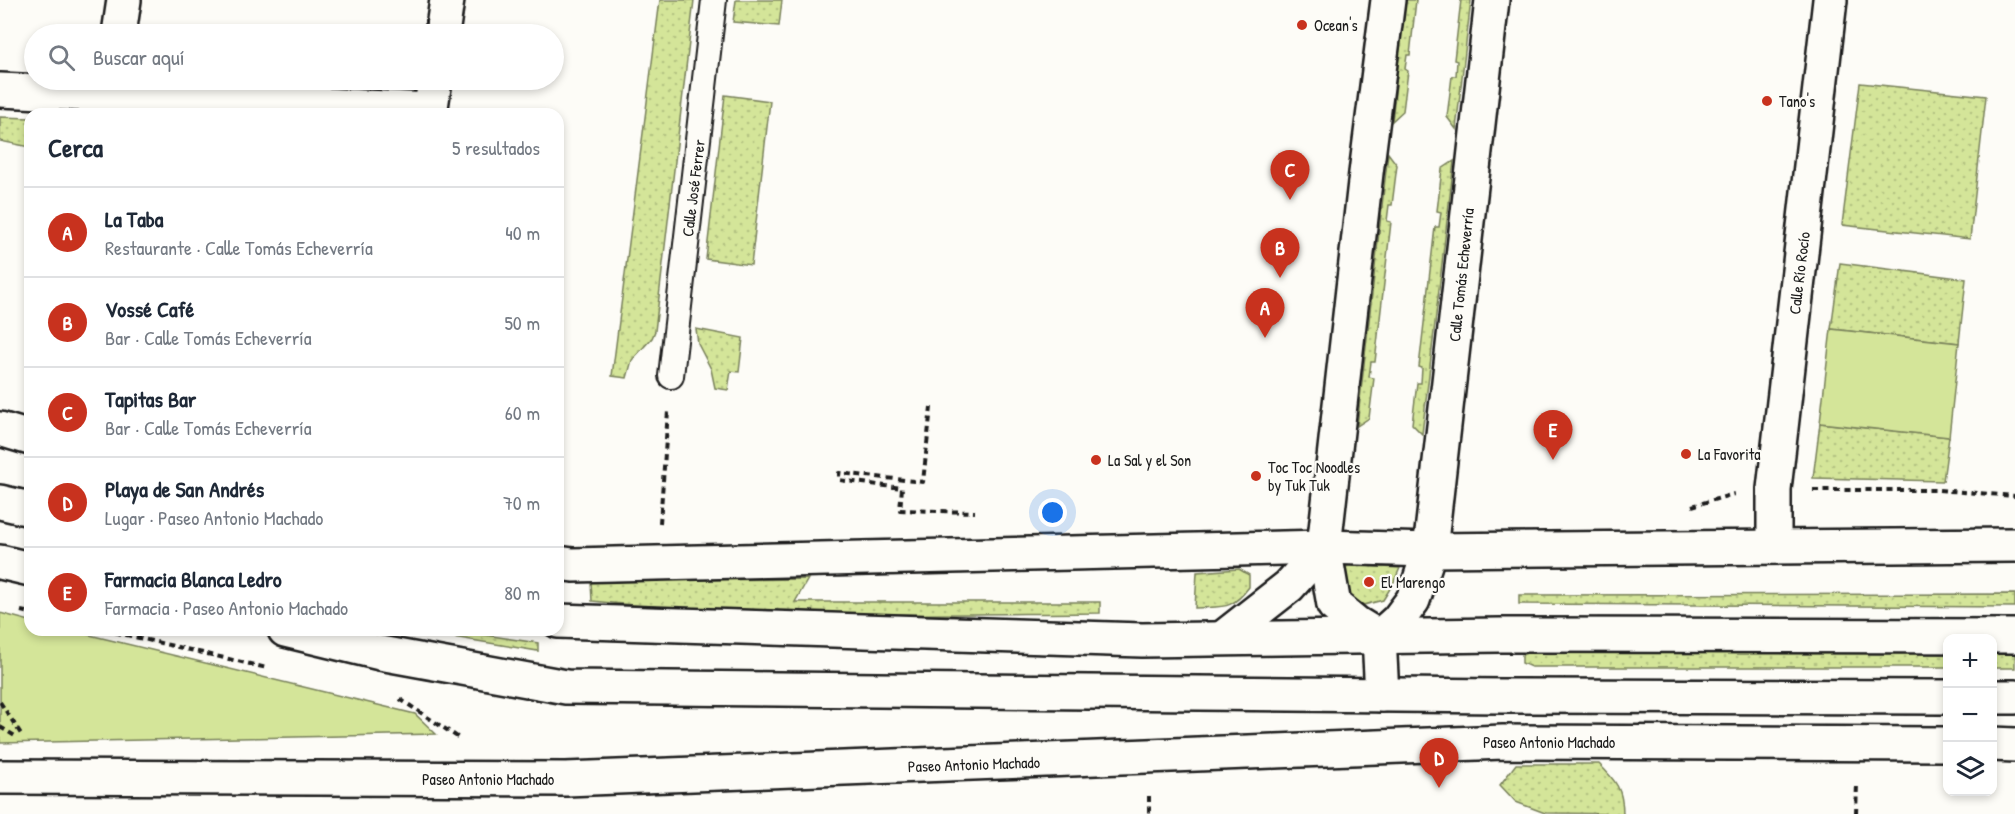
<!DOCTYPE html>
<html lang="es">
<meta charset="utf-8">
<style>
body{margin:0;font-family:"Patrick Hand",sans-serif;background:#f6f6f7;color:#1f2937}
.controls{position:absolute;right:18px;bottom:18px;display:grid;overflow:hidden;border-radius:12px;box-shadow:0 3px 9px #0003}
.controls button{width:54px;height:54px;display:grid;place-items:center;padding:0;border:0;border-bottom:2px solid #e0e1e3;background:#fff;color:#1f2937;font:30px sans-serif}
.you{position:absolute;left:1053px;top:513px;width:21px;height:21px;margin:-15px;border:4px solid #fff;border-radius:50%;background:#1a73e8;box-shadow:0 0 0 9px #1a73e833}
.badge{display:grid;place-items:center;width:39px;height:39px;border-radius:50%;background:#c8321e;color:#fff;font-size:20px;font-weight:700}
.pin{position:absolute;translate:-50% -50px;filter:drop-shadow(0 2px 3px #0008)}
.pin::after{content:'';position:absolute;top:32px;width:21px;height:18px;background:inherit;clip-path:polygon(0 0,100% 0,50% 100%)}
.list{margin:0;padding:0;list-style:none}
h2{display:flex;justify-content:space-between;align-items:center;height:78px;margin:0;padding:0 24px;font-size:26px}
h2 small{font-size:20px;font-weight:400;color:#747a83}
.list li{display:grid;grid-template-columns:39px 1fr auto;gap:18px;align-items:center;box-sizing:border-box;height:90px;padding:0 24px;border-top:2px solid #e0e1e3}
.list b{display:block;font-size:22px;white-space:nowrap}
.list p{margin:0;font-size:20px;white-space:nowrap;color:#747a83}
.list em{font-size:20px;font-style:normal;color:#747a83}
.icon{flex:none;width:33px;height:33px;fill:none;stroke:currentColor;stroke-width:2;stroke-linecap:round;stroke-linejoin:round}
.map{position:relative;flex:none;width:2015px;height:814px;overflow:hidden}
.search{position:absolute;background:#fff;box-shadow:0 3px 9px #0003;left:24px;top:24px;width:540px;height:66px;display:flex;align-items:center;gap:15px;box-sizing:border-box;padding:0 21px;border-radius:33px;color:#747a83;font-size:22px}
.panel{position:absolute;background:#fff;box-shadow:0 3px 9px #0003;left:24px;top:108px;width:540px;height:528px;border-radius:18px}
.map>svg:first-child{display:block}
.grass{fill:url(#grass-dots);stroke:#78805a;stroke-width:1.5}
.park{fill:#d4e599;stroke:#78805a;stroke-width:1.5}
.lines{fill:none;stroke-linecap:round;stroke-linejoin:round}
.service-casing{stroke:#1c1c1c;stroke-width:28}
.pedestrian-casing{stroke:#1c1c1c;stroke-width:38}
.minor-casing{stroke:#1c1c1c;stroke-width:38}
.tertiary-casing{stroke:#1c1c1c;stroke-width:38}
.primary-casing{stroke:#1c1c1c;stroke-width:38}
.path{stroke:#1c1c1c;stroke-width:4;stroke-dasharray:6 4.5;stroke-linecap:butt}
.service{stroke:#fdfcf7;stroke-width:24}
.pedestrian{stroke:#fdfcf7;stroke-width:33}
.minor{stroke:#fdfcf7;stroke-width:33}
.tertiary{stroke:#fdfcf7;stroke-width:33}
.primary{stroke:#fdfcf7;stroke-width:33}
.poi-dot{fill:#c8321e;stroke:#fdfcf7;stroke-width:2}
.labels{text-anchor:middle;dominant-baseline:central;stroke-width:4.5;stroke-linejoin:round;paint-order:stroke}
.poi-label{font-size:16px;fill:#1c1c1c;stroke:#fdfcf7;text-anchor:start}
.street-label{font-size:16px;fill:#1c1c1c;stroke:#fdfcf7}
</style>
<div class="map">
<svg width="2015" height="814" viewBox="0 0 2015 814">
<defs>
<pattern id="grass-dots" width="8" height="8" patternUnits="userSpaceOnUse" patternTransform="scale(1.5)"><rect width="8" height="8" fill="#d4e599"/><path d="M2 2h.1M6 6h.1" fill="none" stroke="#b5c483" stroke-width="1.8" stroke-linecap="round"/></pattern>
</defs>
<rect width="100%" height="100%" fill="#fdfcf7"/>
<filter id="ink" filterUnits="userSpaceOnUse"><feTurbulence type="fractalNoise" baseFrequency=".0167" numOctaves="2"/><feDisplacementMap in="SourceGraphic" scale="12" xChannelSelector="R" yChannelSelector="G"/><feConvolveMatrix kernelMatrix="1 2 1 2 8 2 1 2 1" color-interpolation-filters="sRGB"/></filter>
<g filter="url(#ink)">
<g class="grass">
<path d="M660,0H694L655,331L652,338L632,360L627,378L612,376Z"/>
<path d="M736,0H782L779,26L733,22Z"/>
<path d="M1405,0H1416L1410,55H1407L1405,69L1408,71L1403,111L1392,121Z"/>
<path d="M1461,0H1471L1456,129L1447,117L1452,76H1456L1457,61L1454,60Z"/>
<path d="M1860,83L1986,96L1970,239L1842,225Z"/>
<path d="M725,95L770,101L751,265L706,259Z"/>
<path d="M0,117L30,118V147L0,141Z"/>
<path d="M1388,153L1397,165L1392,205H1389L1387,221L1391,222L1375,362H1371L1369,377L1374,378L1369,418L1357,426Z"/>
<path d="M1454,161L1422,434L1412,424L1417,383H1421L1422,368L1419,367L1435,227H1439L1441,212L1437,211L1442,169Z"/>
<path d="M1840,263L1966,279L1959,343L1831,329Z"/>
<path d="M696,329L743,338L739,372L731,371L728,390L715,388L711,369L698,344Z"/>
<path d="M1820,423L1949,437L1943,481L1813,478Z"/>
<path d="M1345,565L1400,568L1393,584L1383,600L1364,605L1350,597Z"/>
<path d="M1239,569L1249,575V587C1231,611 1223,606 1195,608L1197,572Z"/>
<path d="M808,579L795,602H1100V613C930,614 760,619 592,601L591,581Z"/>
<path d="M2015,594V607L1519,604V595Z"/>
<path d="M410,630H452L538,643V651Z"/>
<path d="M1529,652H1947L1948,667H1531L1522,663V655Z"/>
<rect x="1993" y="652" width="22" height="16"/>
<path d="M1516,764H1599C1616,781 1623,789 1623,814L1545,813L1516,802L1500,785Z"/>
</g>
<g class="park">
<path d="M1831,329L1959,343L1949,437L1820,423Z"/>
<path d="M0,613L30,621V630H69L415,714L436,734L0,743Z"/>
</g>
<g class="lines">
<g class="service-casing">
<path id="service" d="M671,376L714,0"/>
</g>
<g class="pedestrian-casing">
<g id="pedestrian">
<path d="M119,34L124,0"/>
<path d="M1774,547V489L1830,0"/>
<path d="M1992,744L2015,745"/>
<path d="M0,777L566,779L1503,742L1948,744"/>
</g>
</g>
<g class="minor-casing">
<g id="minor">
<path d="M442,34L447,0"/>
<path d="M0,90L431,110"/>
<path d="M430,114L435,80"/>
</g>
</g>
<g class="tertiary-casing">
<g id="tertiary">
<path d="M1324,547L1366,173L1388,0"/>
<path d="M1430,550L1492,0"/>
</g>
</g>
<g class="primary-casing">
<g id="primary">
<path d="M0,429L30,438"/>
<path d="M0,502L30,509"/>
<path d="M1324,547L1334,605L1356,623L1379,637"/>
<path d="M0,562L30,569"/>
<path d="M558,563L573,565L656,563L1324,547L1430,550L2015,545"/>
<path d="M558,621L1142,640L1500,635L2015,636"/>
<path d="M285,630L380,653L566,687L1502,696L1948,697"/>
<path d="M1224,637L1289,586L1324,547"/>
<path d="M1379,637L1398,620L1413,600L1430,550"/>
<path d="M1379,637L1382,695"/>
<path d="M1992,697H2015"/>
</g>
</g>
<g class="path">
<path d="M931,407L923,482L839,473V480L902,488L900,510L975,512"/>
<path d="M1813,490H1938L2015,496"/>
<path d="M1692,506L1734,494"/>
<path d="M660,523L668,411"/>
<path d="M21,611L30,613"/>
<path d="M105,630L267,668"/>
<path d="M400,699L459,738"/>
<path d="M0,702L23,737"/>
<path d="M0,727L15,736"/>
<path d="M1149,796V814"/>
<path d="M1856,814L1857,783"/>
</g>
<use href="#service" class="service"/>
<use href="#pedestrian" class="pedestrian"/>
<use href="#minor" class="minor"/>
<use href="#tertiary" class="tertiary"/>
<use href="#primary" class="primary"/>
</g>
</g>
<g class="poi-dot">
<circle cx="1302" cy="25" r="6"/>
<circle cx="1767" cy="101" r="6"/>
<circle cx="1686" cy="454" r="6"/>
<circle cx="1096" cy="460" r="6"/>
<circle cx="1256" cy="476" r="6"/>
<circle cx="1369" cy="582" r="6"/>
</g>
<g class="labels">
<g class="poi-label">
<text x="1314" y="25">Ocean's</text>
<text x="1779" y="101">Tano's</text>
<text x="1698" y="454">La Favorita</text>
<text x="1108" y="460">La Sal y el Son</text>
<text x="1268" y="467">Toc Toc Noodles<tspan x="1268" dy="18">by Tuk Tuk</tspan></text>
<text x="1381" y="582">El Marengo</text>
</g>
<g class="street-label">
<text transform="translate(693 188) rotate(-83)">Calle José Ferrer</text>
<text transform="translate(1799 273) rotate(-83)">Calle Río Rocío</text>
<text transform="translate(1461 275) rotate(-84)">Calle Tomás Echeverría</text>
<text x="1549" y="742">Paseo Antonio Machado</text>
<text transform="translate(974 764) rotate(-2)">Paseo Antonio Machado</text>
<text x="488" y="779">Paseo Antonio Machado</text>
</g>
</g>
</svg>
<div class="controls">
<button>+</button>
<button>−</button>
<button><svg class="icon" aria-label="layers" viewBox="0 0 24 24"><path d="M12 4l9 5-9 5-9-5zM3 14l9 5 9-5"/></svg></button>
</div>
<div class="you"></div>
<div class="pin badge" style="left:1265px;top:338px">A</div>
<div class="pin badge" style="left:1280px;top:278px">B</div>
<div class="pin badge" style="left:1290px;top:200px">C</div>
<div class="pin badge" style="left:1439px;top:788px">D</div>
<div class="pin badge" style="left:1553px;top:460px">E</div>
<div class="search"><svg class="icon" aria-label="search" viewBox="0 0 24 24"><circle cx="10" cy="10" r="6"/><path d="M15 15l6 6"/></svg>Buscar aquí</div>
<section class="panel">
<h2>Cerca<small>5 resultados</small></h2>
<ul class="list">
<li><span class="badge">A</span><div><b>La Taba</b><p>Restaurante · Calle Tomás Echeverría</p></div><em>40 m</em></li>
<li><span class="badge">B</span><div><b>Vossé Café</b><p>Bar · Calle Tomás Echeverría</p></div><em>50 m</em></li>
<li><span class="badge">C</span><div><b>Tapitas Bar</b><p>Bar · Calle Tomás Echeverría</p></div><em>60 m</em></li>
<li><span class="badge">D</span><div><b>Playa de San Andrés</b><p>Lugar · Paseo Antonio Machado</p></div><em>70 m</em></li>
<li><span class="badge">E</span><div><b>Farmacia Blanca Ledro</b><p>Farmacia · Paseo Antonio Machado</p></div><em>80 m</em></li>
</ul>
</section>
</div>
